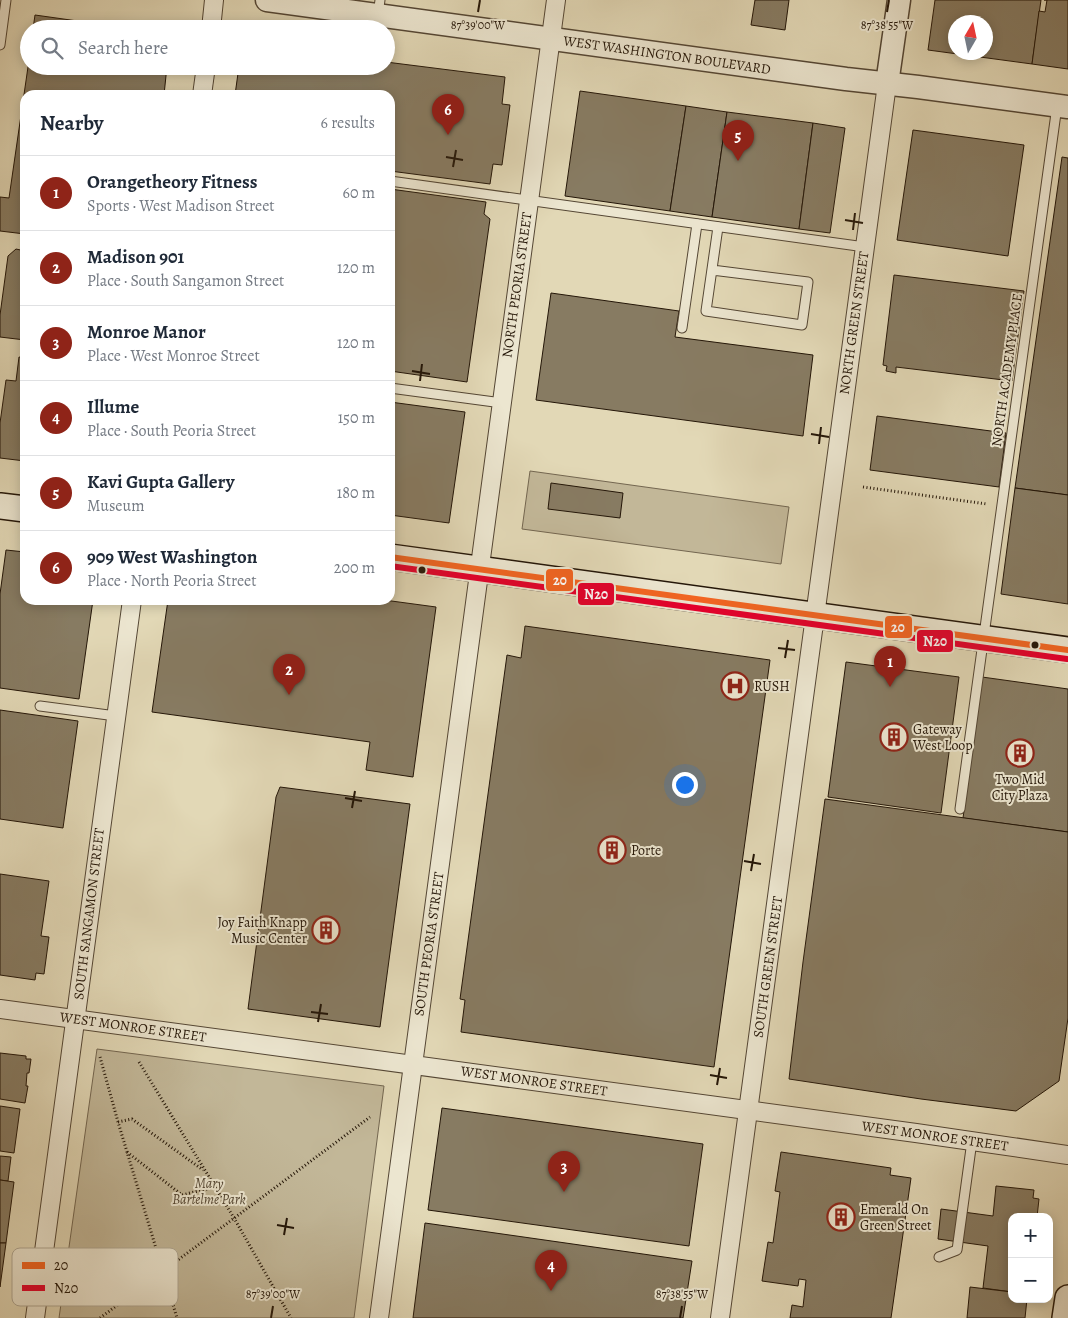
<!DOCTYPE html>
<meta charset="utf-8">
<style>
body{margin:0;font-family:Alegreya,serif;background:#f2f2f3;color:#1f2937}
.controls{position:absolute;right:15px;bottom:15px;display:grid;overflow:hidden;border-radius:10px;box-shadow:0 2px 12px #0003}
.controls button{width:45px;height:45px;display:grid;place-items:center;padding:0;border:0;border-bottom:1px solid #e0e1e3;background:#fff;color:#1f2937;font:25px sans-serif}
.compass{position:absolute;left:948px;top:15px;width:45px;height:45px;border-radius:50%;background:#fff;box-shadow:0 2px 12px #0003;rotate:9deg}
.you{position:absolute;left:684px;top:784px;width:18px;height:18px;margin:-12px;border:4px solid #fff;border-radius:50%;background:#1a73e8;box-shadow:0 0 0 8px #1a73e833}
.badge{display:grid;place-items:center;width:32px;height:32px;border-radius:50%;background:#8f2418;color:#fff;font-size:16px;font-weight:700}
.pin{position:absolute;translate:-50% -41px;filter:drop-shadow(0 1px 2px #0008)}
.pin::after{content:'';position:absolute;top:26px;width:18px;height:15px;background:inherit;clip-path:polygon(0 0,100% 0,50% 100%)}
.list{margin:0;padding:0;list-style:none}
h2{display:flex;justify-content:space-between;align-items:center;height:65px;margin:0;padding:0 20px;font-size:21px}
h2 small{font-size:16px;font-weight:400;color:#747a83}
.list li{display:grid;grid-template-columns:32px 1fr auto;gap:15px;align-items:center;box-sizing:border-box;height:75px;padding:0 20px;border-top:1px solid #e0e1e3}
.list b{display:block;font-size:19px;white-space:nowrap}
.list p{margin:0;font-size:16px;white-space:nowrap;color:#747a83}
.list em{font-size:16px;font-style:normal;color:#747a83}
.icon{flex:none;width:28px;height:28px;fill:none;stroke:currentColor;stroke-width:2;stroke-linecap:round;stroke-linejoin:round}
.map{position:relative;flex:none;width:1068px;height:1318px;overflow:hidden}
.search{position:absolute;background:#fff;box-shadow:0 2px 12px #0003;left:20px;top:20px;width:375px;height:55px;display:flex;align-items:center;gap:12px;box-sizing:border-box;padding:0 18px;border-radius:28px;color:#747a83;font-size:19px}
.panel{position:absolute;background:#fff;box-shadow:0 2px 12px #0003;left:20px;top:90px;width:375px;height:515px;border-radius:15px}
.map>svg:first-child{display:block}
.green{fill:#c2b798;stroke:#736650}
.building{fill:#877b62;stroke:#241608;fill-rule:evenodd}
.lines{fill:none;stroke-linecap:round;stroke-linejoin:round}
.service-casing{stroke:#544634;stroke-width:11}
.minor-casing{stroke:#544634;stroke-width:20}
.tertiary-casing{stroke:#544634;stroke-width:25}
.secondary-casing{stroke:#241608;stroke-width:28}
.path{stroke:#241608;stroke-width:3;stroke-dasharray:1 2.5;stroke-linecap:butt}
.service{stroke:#ece6d0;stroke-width:9}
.minor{stroke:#ece6d0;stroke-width:18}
.tertiary{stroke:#ece6d0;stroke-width:22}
.secondary{stroke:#ece6d0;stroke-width:25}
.bus-1-casing{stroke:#ece6d0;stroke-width:10}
.bus-2-casing{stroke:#ece6d0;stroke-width:10}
.bus-1{stroke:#f26522;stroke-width:6}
.bus-2{stroke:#e4002b;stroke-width:6}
.ticks{fill:none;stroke:#241608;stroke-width:2}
.bus-dot{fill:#241608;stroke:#ece6d0;stroke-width:2}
.labels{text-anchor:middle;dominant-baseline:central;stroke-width:4;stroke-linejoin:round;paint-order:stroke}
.street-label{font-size:14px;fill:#241608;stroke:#ece6d0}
.poi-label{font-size:14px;fill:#241608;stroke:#ece6d0;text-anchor:start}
.park-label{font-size:14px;font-style:italic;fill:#534633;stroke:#ece6d0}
.key{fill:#ece6d0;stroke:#b0a894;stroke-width:1}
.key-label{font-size:14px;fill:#241608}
.ticks-label{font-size:12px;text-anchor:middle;fill:#241608;stroke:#ece6d0;stroke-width:4;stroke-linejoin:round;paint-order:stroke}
.line-badge{stroke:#ece6d0;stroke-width:2}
.badge-label{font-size:14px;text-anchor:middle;font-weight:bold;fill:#fff}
</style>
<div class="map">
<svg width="1068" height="1318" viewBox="0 0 1068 1318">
<rect width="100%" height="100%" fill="#e2d8b6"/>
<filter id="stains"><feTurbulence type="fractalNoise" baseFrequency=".004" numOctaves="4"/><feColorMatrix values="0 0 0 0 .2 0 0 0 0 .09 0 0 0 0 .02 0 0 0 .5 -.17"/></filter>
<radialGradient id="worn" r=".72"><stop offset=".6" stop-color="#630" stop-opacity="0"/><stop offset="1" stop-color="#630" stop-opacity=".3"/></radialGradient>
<g class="green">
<path d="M530,471L789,507L781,564L522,529Z"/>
<path d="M97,1049L384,1086L354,1318H59Z"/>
</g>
<g class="building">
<path d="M755,0H789L785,30L751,25Z"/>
<path d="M935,0H1041L1032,64L928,50ZM956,22H986V52H956Z"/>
<path d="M1044,0H1068V69L1032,64L1039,11L1045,12L1047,0Z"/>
<path d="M35,15L113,26L130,29H33Z"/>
<path d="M29,60V66H167L164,95H25V234L0,231V197L9,198Z"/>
<path d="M386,62L505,77L502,104L510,105L502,165L493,164L490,184L390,171V95H235L239,66H386Z"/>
<path d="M580,91L686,106L670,211L565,196Z"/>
<path d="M686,106L727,112L712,217L670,211Z"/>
<path d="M727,112L813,123L799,229L712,217Z"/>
<path d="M813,123L845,128L830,233L799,229Z"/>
<path d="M913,130L1024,145L1008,256L897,240Z"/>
<path d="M1062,157L1068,158V495L1015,488Z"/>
<path d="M390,189L486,202L484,214L490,219L467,382L390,371Z"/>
<path d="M16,249L25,251V340L0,337V315L8,256Z"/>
<path d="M894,275L1024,291L1012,381L896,367V373L886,371L887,366L883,365Z"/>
<path d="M551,293L679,311L675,337L813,355L803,436L536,400Z"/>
<path d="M19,357L25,358V461L0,458V423L6,380L16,381Z"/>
<path d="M390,402L465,412L449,523L390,515Z"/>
<path d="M877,416L1006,433L999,487L870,470Z"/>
<path d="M551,483L623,493L620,518L548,509Z"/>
<path d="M1015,488L1068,495V604L1001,594Z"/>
<path d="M6,550L25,552V600H93L79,699L0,688V594Z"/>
<path d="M168,600H384L436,607L413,777L366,770L370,742L152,712Z"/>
<path d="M525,626L770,660L714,1067L461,1032L465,1000L460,999L507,655L521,658Z"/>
<path d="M846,662L959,677L941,813L828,797Z"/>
<path d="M982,677L1068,689V832L963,818Z"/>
<path d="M0,710L78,721L63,828L0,819Z"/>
<path d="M280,787L410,804L380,1027L248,1009L276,797Z"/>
<path d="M825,799L1068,832V1018L1059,1081L1016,1111L921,1099L789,1079L803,962Z"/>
<path d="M0,874L49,881L41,936L49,937L44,974L36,973L35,980L0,975Z"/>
<path d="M0,1053L26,1056V1059H31L29,1073H27L26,1086H28L25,1103L0,1099Z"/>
<path d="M0,1106L20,1109L14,1153L0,1151Z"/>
<path d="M442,1108L703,1144L689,1246L428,1210Z"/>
<path d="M781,1152L891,1168L890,1175L911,1178L891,1318H790L792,1305L803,1307L806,1280L799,1279L798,1286L762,1281L768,1242L773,1243L780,1192L775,1191Z"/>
<path d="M0,1156L11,1157L8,1181L0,1180Z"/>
<path d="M0,1180L14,1182L6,1243H0Z"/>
<path d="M996,1186L1034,1190L1033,1198L1039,1199L1037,1217H1012V1292L983,1288L988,1246L938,1239L941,1209L993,1216Z"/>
<path d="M425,1223L692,1261L683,1318H413Z"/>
<path d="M0,1243H6L0,1287Z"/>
<path d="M970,1287L1012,1292V1299H1027L1025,1318H967Z"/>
</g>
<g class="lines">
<g class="service-casing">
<g id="service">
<path d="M378,15L380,0"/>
<path d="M0,45L6,0"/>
<path d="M390,181L865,247"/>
<path d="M712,270L808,282L802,325L706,311L718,227"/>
<path d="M682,328L697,224"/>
<path d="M390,388L502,403"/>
<path d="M40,706L116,716"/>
<path d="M960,809L1057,106"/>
<path d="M939,1257L957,1250L972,1141"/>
</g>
</g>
<g class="minor-casing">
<g id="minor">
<path d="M211,29L214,0"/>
<path d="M202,95L206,66"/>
<path d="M0,1009L916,1133L1068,1155"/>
<path d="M35,1318L132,600"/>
<path d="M379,1318L556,0"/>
<path d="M720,1318L887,84"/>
</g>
</g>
<g class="tertiary-casing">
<g id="tertiary">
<path d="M267,0L846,79L918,87L1068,107"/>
<path d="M887,84L899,0"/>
</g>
</g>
<g class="secondary-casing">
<g id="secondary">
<path d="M0,506L25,509"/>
<path d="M390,557L1068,650"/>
<path d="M1065,1318L1068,1298"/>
</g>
</g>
<g class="path">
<path d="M863,487L987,504"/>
<path d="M100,1057L118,1122L177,1318"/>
<path d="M139,1062L234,1218L291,1318"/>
<path d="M118,1122L132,1119L203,1170"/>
<path d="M127,1152L182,1195L215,1187"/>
<path d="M100,1318L370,1117"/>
</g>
<use href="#service" class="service"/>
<use href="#minor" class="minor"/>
<use href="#tertiary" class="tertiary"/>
<use href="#secondary" class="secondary"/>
<g class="bus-1-casing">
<path id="bus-1" d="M390,557L1068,650"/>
</g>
<g class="bus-2-casing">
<path id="bus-2" d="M390,566L1067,659"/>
</g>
<use href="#bus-1" class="bus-1"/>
<use href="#bus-2" class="bus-2"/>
</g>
<path class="ticks" d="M478,12L480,0M887,12L889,0M446,157L463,160M453,167L456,150M845,220L863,223M853,230L855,213M412,371L430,374M420,381L422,364M811,434L829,437M819,444L821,427M778,648L795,650M785,658L788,640M345,798L362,801M352,808L355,791M744,861L761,864M751,871L754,854M311,1012L328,1014M318,1022L321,1004M710,1075L727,1078M717,1085L720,1068M277,1225L294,1228M284,1235L287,1218M271,1318L273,1306M680,1318L682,1306"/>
<defs>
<g id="hospital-ring" transform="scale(1.4375)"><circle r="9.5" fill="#ece6d0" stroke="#8f2418" stroke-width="1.5"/><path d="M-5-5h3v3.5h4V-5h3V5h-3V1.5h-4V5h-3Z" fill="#8f2418"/></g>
<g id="building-ring" transform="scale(1.4375)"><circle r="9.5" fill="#ece6d0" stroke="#8f2418" stroke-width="1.5"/><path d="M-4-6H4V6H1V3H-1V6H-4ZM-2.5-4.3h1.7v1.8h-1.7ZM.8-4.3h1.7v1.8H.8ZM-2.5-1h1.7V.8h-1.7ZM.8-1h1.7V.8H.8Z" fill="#8f2418"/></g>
</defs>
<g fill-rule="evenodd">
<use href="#hospital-ring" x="735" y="686"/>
<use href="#building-ring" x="894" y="737"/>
<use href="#building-ring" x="1020" y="753"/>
<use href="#building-ring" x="612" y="850"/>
<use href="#building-ring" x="326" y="930"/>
<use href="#building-ring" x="841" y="1217"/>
</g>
<g class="bus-dot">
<circle cx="422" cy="570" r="4.5"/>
<circle cx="1035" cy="645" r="4.5"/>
</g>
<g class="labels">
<g class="street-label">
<text transform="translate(667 55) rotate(8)">WEST WASHINGTON BOULEVARD</text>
<text transform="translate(517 285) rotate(-82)">NORTH PEORIA STREET</text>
<text transform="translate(854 323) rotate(-82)">NORTH GREEN STREET</text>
<text transform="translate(1007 370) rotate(-82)">NORTH ACADEMY PLACE</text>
<text transform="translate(89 914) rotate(-83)">SOUTH SANGAMON STREET</text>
<text transform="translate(429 944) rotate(-82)">SOUTH PEORIA STREET</text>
<text transform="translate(768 967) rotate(-82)">SOUTH GREEN STREET</text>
<text transform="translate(133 1027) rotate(8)">WEST MONROE STREET</text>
<text transform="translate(534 1081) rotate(8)">WEST MONROE STREET</text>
<text transform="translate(935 1136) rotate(8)">WEST MONROE STREET</text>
</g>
<g class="poi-label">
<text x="754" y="686">RUSH</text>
<text x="913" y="729">Gateway<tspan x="913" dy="16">West Loop</tspan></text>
<text x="1020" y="779" text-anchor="middle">Two Mid<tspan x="1020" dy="16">City Plaza</tspan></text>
<text x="631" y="850">Porte</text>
<text x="307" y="922" text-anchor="end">Joy Faith Knapp<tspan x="307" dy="16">Music Center</tspan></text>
<text x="860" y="1209">Emerald On<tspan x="860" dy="16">Green Street</tspan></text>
</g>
<g class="park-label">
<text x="209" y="1183">Mary<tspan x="209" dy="16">Bartelme Park</tspan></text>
</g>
</g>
<rect x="12" y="1248" width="166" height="58" rx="8" class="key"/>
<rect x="22" y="1262" width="23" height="7" fill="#f26522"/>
<rect x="22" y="1285" width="23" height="6" fill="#e4002b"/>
<g class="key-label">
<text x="54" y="1270">20</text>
<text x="54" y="1293">N20</text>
</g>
<g class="ticks-label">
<text x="478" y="29">87°39'00"W</text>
<text x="887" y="29">87°38'55"W</text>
<text x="273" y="1298">87°39'00"W</text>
<text x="682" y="1298">87°38'55"W</text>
</g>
<g class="line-badge">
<rect x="545" y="568" width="29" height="24" rx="5" fill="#f26522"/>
<rect x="577" y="582" width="38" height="24" rx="5" fill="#e4002b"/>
<rect x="884" y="615" width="29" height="24" rx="5" fill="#f26522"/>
<rect x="916" y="629" width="38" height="24" rx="5" fill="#e4002b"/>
</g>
<g class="badge-label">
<text x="560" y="585">20</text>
<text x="596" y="599">N20</text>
<text x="898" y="632">20</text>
<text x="935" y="646">N20</text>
</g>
<rect width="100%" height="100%" filter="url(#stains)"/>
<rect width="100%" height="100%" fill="url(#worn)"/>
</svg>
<div class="controls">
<button>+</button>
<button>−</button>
</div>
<svg class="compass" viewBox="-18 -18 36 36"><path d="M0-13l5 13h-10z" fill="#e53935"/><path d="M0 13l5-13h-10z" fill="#747a83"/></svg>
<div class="you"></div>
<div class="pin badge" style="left:890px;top:687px">1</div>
<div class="pin badge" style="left:289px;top:695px">2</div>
<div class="pin badge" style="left:564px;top:1192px">3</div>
<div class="pin badge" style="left:551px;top:1291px">4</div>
<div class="pin badge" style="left:738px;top:161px">5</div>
<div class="pin badge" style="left:448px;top:135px">6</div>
<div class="search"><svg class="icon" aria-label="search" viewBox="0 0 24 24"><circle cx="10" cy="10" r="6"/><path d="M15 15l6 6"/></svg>Search here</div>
<section class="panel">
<h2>Nearby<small>6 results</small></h2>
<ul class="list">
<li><span class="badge">1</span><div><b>Orangetheory Fitness</b><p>Sports · West Madison Street</p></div><em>60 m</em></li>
<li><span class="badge">2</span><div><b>Madison 901</b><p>Place · South Sangamon Street</p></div><em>120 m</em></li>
<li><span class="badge">3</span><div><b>Monroe Manor</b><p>Place · West Monroe Street</p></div><em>120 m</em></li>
<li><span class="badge">4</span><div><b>Illume</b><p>Place · South Peoria Street</p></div><em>150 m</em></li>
<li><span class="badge">5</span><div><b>Kavi Gupta Gallery</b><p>Museum</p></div><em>180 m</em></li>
<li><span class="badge">6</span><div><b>909 West Washington</b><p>Place · North Peoria Street</p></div><em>200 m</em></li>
</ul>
</section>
</div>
